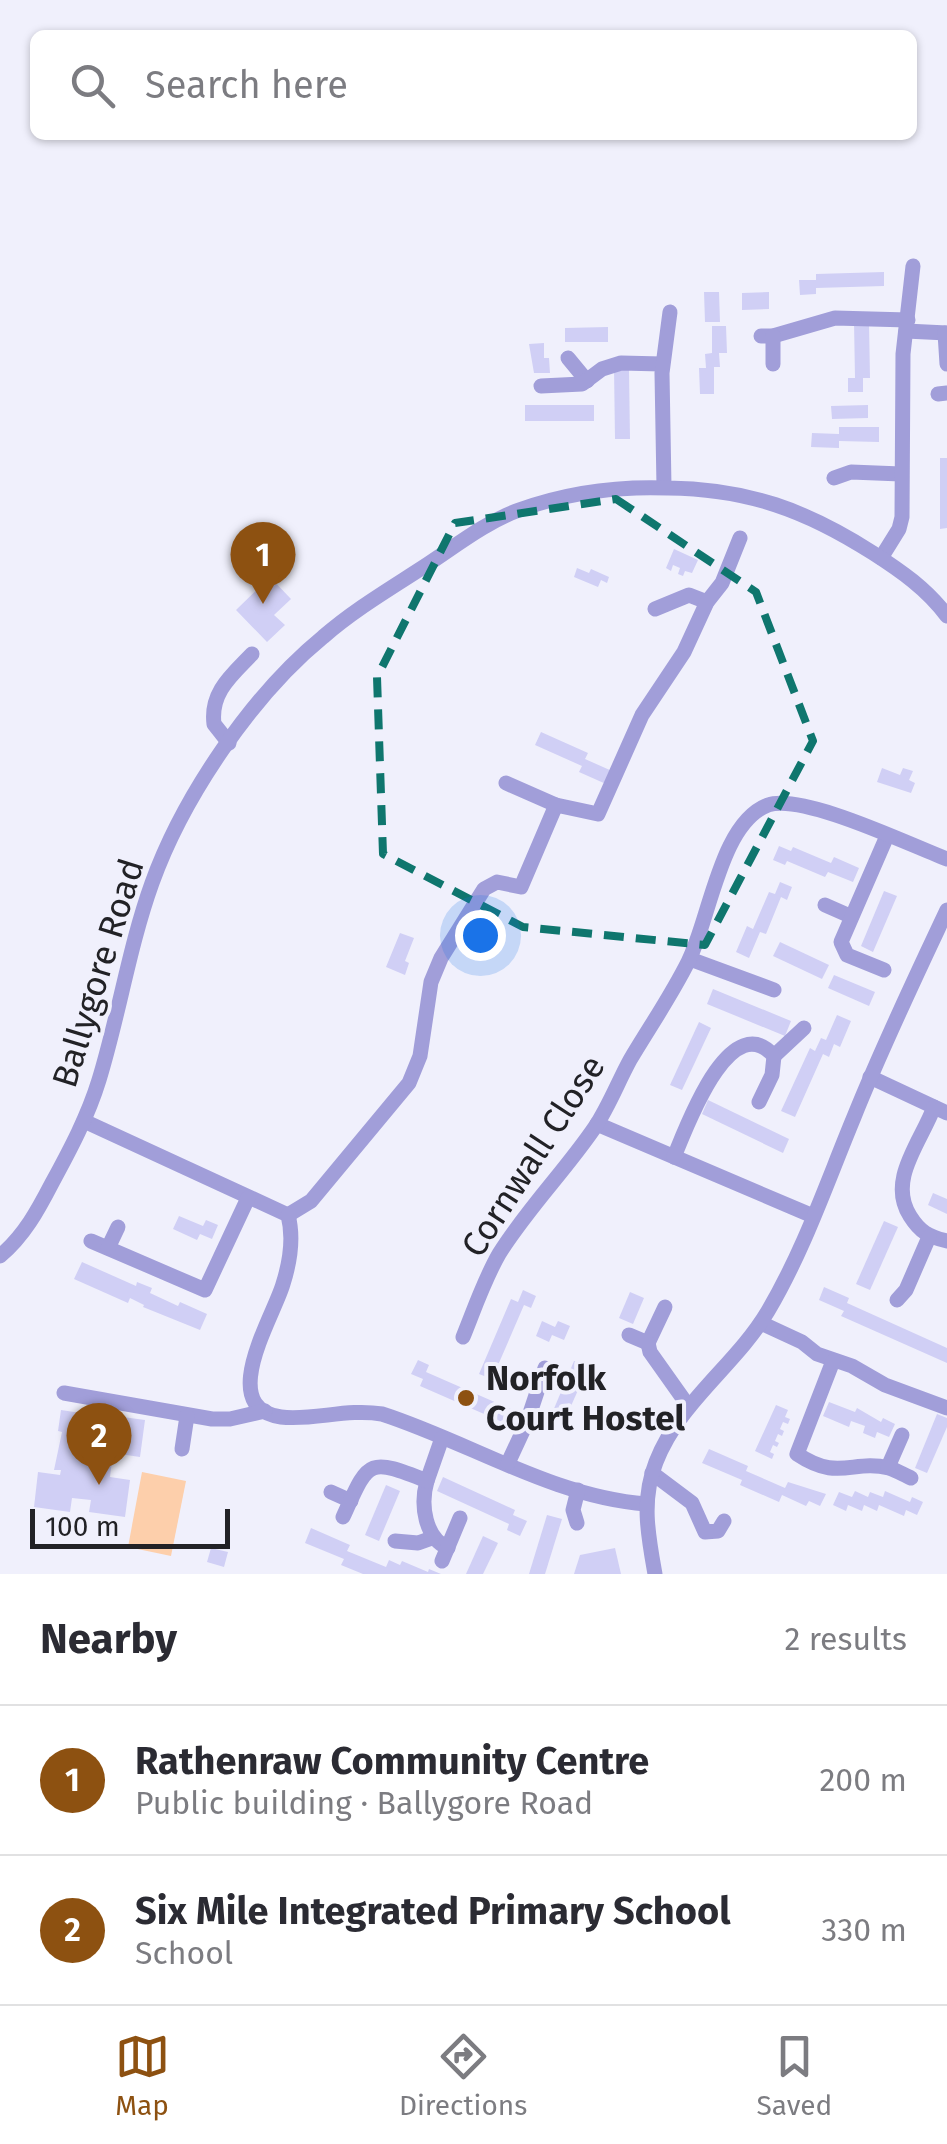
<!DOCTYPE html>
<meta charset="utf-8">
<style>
body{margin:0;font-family:"Fira Sans",sans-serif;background:#f7f7f7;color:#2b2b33}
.scale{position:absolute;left:30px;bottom:25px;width:200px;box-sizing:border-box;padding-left:10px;border:5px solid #222226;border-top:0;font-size:28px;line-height:35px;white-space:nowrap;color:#222226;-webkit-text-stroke:8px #f0f0fc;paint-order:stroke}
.you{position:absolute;left:480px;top:935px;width:35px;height:35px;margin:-25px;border:8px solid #fff;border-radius:50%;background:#1a73e8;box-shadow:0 0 0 15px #1a73e833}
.badge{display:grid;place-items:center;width:65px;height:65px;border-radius:50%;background:#8d5111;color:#fff;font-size:32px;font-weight:700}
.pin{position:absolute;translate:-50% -82px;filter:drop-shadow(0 2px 5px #0008)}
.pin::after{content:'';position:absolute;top:52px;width:35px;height:30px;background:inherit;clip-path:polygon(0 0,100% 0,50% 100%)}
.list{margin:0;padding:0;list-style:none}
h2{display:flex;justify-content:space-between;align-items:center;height:130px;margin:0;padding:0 40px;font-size:42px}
h2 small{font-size:32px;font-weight:400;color:#7c7c81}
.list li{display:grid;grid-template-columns:65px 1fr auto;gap:30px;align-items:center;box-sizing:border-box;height:150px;padding:0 40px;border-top:2px solid #e1e1e2}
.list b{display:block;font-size:38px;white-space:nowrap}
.list p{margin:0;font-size:32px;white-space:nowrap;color:#7c7c81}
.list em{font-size:32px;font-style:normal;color:#7c7c81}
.icon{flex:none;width:55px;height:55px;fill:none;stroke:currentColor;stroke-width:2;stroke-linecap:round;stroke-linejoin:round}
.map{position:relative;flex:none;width:947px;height:1574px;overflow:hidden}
.search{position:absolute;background:#fff;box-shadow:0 2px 8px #0004;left:30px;right:30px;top:30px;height:110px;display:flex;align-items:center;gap:25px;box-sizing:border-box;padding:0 35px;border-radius:15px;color:#7c7c81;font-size:38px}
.sheet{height:430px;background:#fff}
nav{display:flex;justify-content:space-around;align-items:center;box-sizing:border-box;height:140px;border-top:2px solid #e1e1e2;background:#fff;font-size:28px;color:#7c7c81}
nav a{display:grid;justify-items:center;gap:5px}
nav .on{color:#8d5111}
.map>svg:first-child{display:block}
.green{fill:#fdcfab}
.building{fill:#d0cff5}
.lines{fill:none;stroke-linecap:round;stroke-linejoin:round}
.minor{stroke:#a19ed9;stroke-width:15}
.marked{fill:none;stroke:#0f766e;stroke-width:8;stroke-dasharray:20 12;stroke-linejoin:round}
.poi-dot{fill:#8d5111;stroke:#f0f0fc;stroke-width:4}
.labels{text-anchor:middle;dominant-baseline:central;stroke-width:8;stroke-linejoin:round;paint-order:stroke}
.street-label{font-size:35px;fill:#222226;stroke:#f0f0fc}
.poi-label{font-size:35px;font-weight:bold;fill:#222226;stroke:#f0f0fc;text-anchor:start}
</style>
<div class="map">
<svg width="947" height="1574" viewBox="0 0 947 1574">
<rect width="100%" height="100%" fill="#f0f0fc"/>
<path class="green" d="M142,1472L186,1481L171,1556L128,1547Z"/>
<g class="building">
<path d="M884,272V286L816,288V294L800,295L799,280H816V274Z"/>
<path d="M704,292H719L720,322H705Z"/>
<path d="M769,292V309L742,310V293Z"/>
<path d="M854,322H869L870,378H863V392H848V378H855Z"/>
<path d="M712,326H726L727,353H719L720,367H714V394H700L699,368H706L705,354L712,353Z"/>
<path d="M608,327V342H565V328Z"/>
<path d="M544,343V358H549L550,373H534L529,344Z"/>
<path d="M614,369H629L630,439H615Z"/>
<rect x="525" y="405" width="69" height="16"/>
<path d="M868,405V418L832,419L831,406Z"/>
<path d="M839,427H879V442L839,441V448L811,447L812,433L839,434Z"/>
<path d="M940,458H947V528L940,529Z"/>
<path d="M674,549L698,560L692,573L685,571L683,576L678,574L680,568L673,565L671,571L666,568Z"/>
<path d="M577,568L589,573L591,569L609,577L607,583L601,580L598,587L574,577Z"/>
<path d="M270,577L291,599L274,615L285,625L267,642L236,610Z"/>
<path d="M541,732L588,753L585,759L612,771L606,784L579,772L582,766L535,745Z"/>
<path d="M882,768L900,775L903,768L913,771L909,780L915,783L911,793L877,782Z"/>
<path d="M779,846L791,851L793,847L831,863L834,857L859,868L853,882L828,872L825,877L787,861L785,865L773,860Z"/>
<path d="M780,882L792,887L787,900L781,897L766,934L760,932L749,958L736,952L747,926L753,929L769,892L775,894Z"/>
<path d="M884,891L897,896L873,952L861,946Z"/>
<path d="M400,933L414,938L405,961L409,963L405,975L386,967Z"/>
<path d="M780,942L829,965L822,979L773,956Z"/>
<path d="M834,975L875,992L869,1006L828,988Z"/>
<path d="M713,989L791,1021L785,1036L707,1004Z"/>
<path d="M837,1015L851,1021L840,1047L834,1044L829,1057L823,1054L795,1117L781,1111L810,1048L815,1051L821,1038L826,1040Z"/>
<path d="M699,1022L711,1028L682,1090L670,1085Z"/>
<path d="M708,1100L789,1139L783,1153L702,1114Z"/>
<path d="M933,1193L947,1199V1214L928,1205Z"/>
<path d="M179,1216L203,1226L206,1220L218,1225L212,1239L200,1234L197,1240L173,1229Z"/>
<path d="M884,1221L898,1227L870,1290L856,1284Z"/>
<path d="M82,1262L136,1286L137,1282L152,1288L150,1293L178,1306L180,1302L207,1314L200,1330L143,1307L144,1305L130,1298L128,1303L74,1279Z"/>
<path d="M824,1287L849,1298L847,1303L947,1348V1363L841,1316L844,1311L819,1300Z"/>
<path d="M523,1290L536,1296L531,1308L524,1305L492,1379L479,1374L511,1299L518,1302Z"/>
<path d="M630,1292L644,1298L633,1324L619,1318Z"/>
<path d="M542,1321L555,1327L558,1321L570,1326L564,1340L552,1335L549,1342L536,1336Z"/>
<path d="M418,1360L429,1365L426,1372L513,1410L507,1424L420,1386L423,1379L411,1374Z"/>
<path d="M574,1361L588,1368L566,1417L553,1411Z"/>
<path d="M829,1402L855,1412L857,1408L881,1422L883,1418L895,1424L889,1437L877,1432L875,1438L863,1433L865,1426L851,1421L849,1427L823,1416Z"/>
<path d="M776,1405L788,1410L785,1417L790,1419L788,1424L783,1422L780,1429L784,1431L782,1436L778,1434L775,1441L779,1443L777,1447L773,1445L770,1452L774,1454L772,1459L755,1451Z"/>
<path d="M61,1410L81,1413L79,1429L104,1432V1444L108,1415L145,1420L140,1457L113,1453L110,1477L130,1480L125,1517L89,1512L91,1500L72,1498L70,1512L34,1507L38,1472L60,1475L61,1470H54L62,1432L58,1431Z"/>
<path d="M937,1414L947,1418V1427L927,1473L915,1468Z"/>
<path d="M709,1449L748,1466L746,1471L785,1488L788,1482L826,1494L820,1506L809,1501L806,1506L782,1495L779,1502L740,1485L742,1480L702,1463Z"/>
<path d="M443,1477L515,1510L513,1515L527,1521L520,1536L507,1530L509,1524L437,1491Z"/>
<path d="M386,1485L400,1491L379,1541L365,1535Z"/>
<path d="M855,1491L868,1497L870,1492L883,1497L885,1491L910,1502L912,1497L923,1502L917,1515L906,1510L904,1516L879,1505L877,1511L864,1505L862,1511L848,1505L846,1511L833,1505L839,1492L852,1497Z"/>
<path d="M547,1515L562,1519L545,1574H529Z"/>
<path d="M311,1528L350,1545L347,1551L386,1567L389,1560L400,1565L402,1561L428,1572L429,1569L441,1574H363L341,1565L344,1559L305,1543Z"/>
<path d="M483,1536L498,1543L483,1574H466Z"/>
<path d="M211,1548L228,1552L224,1567L207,1562Z"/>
<path d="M615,1548L621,1574H574L580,1555Z"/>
</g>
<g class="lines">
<g class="minor">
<path d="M906,331L947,333"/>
<path d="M945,333L947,364"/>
<path d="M761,336H773L835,318L908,320"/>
<path d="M568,358L587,381"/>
<path d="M773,364V336"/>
<path d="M541,386L582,384L602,369L621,363L662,364"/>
<path d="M938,394L947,393"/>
<path d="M834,478L851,472L901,474"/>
<path d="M664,487L662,373L670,312"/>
<path d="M881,558L899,529L902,517L903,354L913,266"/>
<path d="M655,609L689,595L707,602"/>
<path d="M229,743L214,724C210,692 232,675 252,654"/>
<path d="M506,783L556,805"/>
<path d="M825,905L850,916"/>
<path d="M690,959L774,990"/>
<path d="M884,970L847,955L841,942L887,836"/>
<path d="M774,1056L804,1028"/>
<path d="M870,1077L947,1113"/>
<path d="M934,1107C921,1142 887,1180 910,1216C920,1232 929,1237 947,1241"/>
<path d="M84,1121L288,1215C294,1238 290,1262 283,1284C274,1316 215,1408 281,1417C313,1421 347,1408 382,1414C469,1442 553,1497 646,1504"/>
<path d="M597,1124L813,1216"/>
<path d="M674,1157C686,1128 730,1006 774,1056L772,1075L759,1102"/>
<path d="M288,1215L311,1201L409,1083L420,1056L431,982L441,958L484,889L497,882L521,887L556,805L598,814L642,715L684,652L707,602L722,583L740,538"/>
<path d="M91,1241L205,1290L248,1198"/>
<path d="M108,1248L118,1227"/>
<path d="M0,1256C24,1236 38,1210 52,1183C70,1150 88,1116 99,1080C119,1015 129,947 152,883C183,797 252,695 323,637C355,609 393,587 428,564C457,545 486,522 519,510C566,493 618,486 668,488C748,489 806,510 873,553C901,571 927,589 947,616"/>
<path d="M897,1300L906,1290L929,1237"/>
<path d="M665,1307L648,1343L650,1352L689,1407"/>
<path d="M761,1323L802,1342L817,1354L852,1366L885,1385L947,1408"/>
<path d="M629,1335L648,1343"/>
<path d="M463,1337C474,1310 484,1280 499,1254C527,1209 565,1171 595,1127C609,1106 618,1082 630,1060C649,1028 671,996 688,962C710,919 720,823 768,805C803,793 910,845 947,859"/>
<path d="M833,1361L797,1454C839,1482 852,1459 889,1468C896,1470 904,1475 911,1478"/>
<path d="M64,1393L212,1419H230L265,1411"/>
<path d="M182,1449L187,1416"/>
<path d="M508,1463L527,1422L545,1368"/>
<path d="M888,1467L902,1435"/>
<path d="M652,1473L692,1503L705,1532L718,1531L724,1521"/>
<path d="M427,1481C420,1505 425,1538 448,1548"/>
<path d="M331,1492L351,1501"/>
<path d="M343,1517C369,1460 367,1457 427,1481L442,1438"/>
<path d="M577,1523L573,1510L578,1490"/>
<path d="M395,1541L418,1543L432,1538"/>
<path d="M442,1561L460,1518"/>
<path d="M655,1574C648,1535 641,1500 656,1462C679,1402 736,1365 768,1311C804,1250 827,1182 854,1117C882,1047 915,978 947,910"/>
</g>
</g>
<path class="marked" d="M616,499L756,592L813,741L705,945L523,927L383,854L377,677L455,523Z"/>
<circle class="poi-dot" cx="466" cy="1398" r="10"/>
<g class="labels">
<g class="street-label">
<text transform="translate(98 973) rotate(-73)">Ballygore Road</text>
<text transform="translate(533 1156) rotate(-57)">Cornwall Close</text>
</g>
<g class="poi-label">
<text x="486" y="1378">Norfolk<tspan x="486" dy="40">Court Hostel</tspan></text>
</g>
</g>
</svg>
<div class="scale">100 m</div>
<div class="you"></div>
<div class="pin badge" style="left:263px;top:604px">1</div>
<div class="pin badge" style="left:99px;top:1485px">2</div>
<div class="search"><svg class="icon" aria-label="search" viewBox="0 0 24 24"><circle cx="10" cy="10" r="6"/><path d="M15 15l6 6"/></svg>Search here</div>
</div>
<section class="sheet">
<h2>Nearby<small>2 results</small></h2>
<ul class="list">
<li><span class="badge">1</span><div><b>Rathenraw Community Centre</b><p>Public building · Ballygore Road</p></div><em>200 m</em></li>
<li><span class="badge">2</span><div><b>Six Mile Integrated Primary School</b><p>School</p></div><em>330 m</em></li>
</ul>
</section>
<nav>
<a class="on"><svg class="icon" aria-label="map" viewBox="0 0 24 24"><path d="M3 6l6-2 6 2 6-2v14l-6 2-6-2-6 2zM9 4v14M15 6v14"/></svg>Map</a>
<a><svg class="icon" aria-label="directions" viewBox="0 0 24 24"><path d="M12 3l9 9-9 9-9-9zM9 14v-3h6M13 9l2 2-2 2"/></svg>Directions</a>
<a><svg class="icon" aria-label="saved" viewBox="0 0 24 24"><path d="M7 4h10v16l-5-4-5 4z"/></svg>Saved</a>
</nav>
